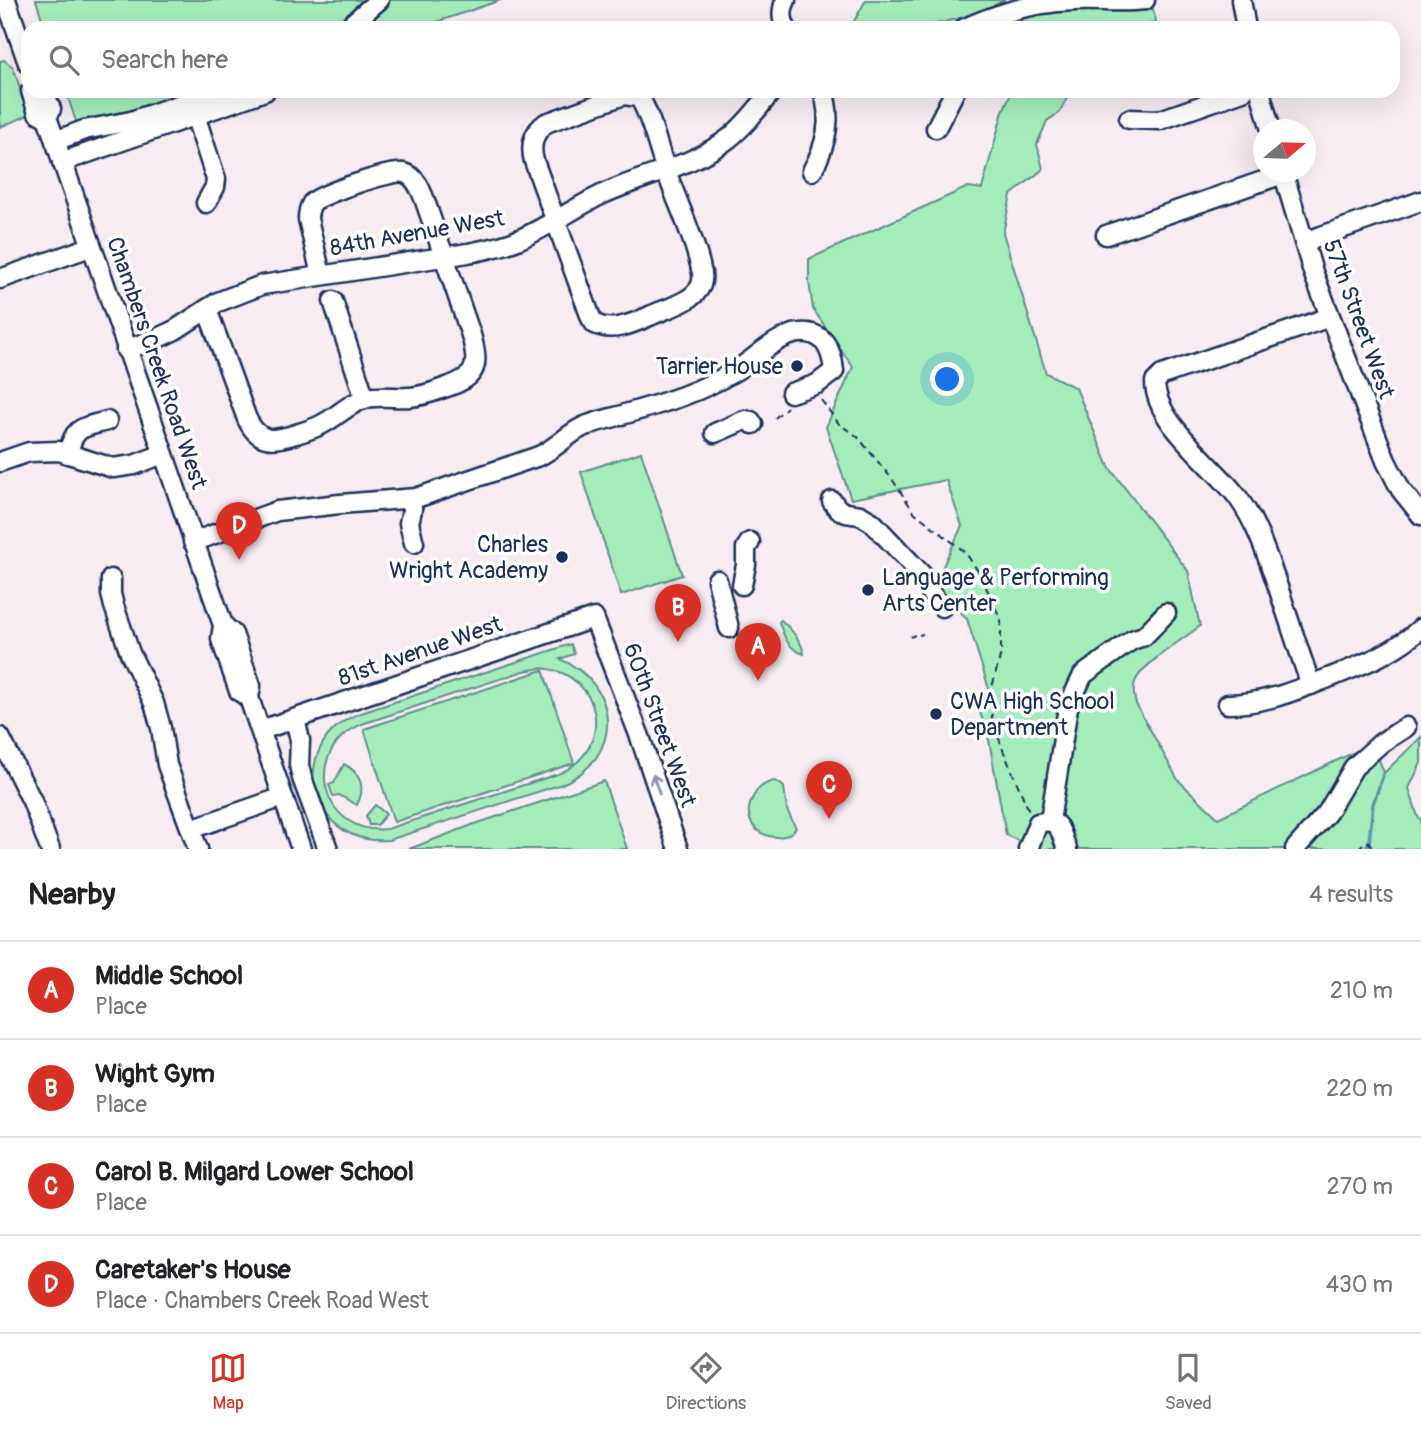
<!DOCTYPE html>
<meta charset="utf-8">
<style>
body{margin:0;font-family:Pangolin,sans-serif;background:#f2f2f2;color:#202124}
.compass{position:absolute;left:1253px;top:119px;width:63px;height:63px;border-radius:50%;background:#fff;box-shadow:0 7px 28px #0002;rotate:71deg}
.you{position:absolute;left:948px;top:380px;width:24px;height:24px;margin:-18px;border:5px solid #fff;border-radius:50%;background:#1a73e8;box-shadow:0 0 0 10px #1a73e833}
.badge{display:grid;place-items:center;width:46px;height:46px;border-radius:50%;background:#d93025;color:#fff;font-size:23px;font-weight:700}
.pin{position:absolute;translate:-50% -58px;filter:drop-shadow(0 2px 4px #0008)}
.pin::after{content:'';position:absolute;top:37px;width:24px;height:21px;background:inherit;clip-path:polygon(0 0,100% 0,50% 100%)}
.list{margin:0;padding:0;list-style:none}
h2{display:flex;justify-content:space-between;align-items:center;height:91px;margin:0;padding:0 28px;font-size:30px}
h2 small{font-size:23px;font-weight:400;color:#757577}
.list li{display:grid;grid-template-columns:46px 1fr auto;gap:21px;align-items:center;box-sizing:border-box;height:98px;padding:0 28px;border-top:2px solid #e0e0e0}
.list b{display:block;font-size:26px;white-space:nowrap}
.list p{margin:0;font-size:23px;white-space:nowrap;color:#757577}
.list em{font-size:23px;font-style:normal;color:#757577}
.icon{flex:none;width:38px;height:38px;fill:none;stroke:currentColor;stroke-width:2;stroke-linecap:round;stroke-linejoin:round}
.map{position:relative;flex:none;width:1421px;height:849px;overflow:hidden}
.search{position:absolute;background:#fff;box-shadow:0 7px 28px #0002;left:21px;right:21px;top:21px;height:77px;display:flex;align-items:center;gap:18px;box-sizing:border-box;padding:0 24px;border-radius:21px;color:#757577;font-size:26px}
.sheet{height:483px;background:#fff}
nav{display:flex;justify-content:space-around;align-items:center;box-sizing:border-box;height:98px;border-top:2px solid #e0e0e0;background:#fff;font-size:19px;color:#757577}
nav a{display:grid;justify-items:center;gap:4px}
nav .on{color:#d93025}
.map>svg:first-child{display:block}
.green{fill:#a4edbb;stroke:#608e8c;stroke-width:2;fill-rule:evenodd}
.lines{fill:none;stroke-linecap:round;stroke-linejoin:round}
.stream{stroke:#5c93b0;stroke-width:3.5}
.minor-casing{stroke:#1b2f5e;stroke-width:23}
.path{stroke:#1b2f5e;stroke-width:2;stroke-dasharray:7 5;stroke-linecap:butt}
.minor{stroke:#fff;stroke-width:18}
.oneway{stroke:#8d97ae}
.poi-dot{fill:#1b2f5e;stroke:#fff;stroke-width:2.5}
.labels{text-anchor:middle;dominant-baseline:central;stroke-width:7;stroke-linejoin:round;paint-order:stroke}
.street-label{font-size:23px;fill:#1b2f5e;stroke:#fff}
.poi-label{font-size:23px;fill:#1b2f5e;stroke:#fff;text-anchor:end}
</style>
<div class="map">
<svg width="1421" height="849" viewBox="0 0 1421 849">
<rect width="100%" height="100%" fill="#f7ecf2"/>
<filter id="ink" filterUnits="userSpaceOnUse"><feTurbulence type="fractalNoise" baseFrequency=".0143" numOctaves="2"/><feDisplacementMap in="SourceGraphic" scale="14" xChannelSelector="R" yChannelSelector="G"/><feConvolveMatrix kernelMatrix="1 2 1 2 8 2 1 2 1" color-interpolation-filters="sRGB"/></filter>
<g filter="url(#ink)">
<g class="green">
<path d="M36,0H501L419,28H45Z"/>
<path d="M866,0H1005L973,15L919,28H845L853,23Z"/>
<path d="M1152,6L1156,21L1143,28H1038L1010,17L1039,10L1110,9Z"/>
<path d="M4,60L13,67L29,115L0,127V61Z"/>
<path d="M66,91H234L83,143Z"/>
<path d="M1012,91H1071L1059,113L1047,121L1037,144L1043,169L1011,195L1003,233L1046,373L1076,388L1109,467L1188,571L1200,626C1185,638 1141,665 1135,682C1132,689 1134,697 1136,704L1178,780L1218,818L1373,743L1384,773L1421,737V763L1409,788L1418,817L1421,819V849H1036L1006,835L989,740L977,703L989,689L967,619L935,583L962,526L946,480L851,499L826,427L853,367L813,309L809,282V259L968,187L982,189L1003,111Z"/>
<path d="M641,452L682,575L621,595L581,472Z"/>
<path d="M781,620C791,629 802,641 804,654C788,649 784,637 779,622Z"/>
<path d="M571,644L574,654L560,659C621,685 624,758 562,784L389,840C309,847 284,745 358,714ZM541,668C603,673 616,750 558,774L387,829C321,836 300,750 362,724L524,671Z"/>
<path d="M543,670L574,763L394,822L364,729Z"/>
<path d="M344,764C361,773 366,788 357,805L339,795L333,796L329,785L334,783Z"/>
<path d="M604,781L627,849H409L472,825Z"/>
<path d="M774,781L779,783L784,787L787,810L796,828C780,849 735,831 753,797C757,788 765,783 774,781Z"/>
<path d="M375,805L386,814L377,825H369L366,816Z"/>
</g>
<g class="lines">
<path class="stream" d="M1365,849L1369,842L1373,804L1383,775"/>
<g class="minor-casing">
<g id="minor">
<path d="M6,0L28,63"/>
<path d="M786,0C781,10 781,18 786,28"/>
<path d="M1241,0L1246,28"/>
<path d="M347,28L379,0"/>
<path d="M965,28C1000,12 1036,2 1075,1C1098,0 1122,3 1145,0"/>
<path d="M31,91L38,113L47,118"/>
<path d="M44,91L51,109L47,118L49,123L223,625L221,639L239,691L249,698"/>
<path d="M1260,91L1271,130"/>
<path d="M624,95L639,97C652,117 658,150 667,173C678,205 694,236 701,269C703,275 703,279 701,285C694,302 667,308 652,315C634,323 613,333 595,324L591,318L534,161C530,146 533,132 546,123Z"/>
<path d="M195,115L216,179L215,187L206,203"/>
<path d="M1129,119L1160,120L1243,91"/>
<path d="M936,128L955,91"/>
<path d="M55,141L84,130L131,121L218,91"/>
<path d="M62,162L265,91"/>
<path d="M812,171C826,146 833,120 823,91"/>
<path d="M1283,172L1313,272L1386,461L1401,490L1421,515"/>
<path d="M1106,235L1283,174"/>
<path d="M1304,242L1421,201"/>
<path d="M0,279L90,247"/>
<path d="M333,301L365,399"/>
<path d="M207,309L247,419C259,444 274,441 296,434C306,431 317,428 326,422C340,414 351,402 367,398C381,395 396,398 410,397C421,396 431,393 441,389C475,378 481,370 471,335L424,198C420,188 415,176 404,173C392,170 320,194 312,203C309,208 308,213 308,219L321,275"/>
<path d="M126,350L158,338L175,330L218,302L262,285L468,253C484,250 500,247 515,241C545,229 572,209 601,195C643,175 691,167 728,139C745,126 759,107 772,91"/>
<path d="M715,433L745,420L751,421L753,424"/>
<path d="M68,454C74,426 82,428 107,421"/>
<path d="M0,462L29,452L59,451L113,468L134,465L163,454"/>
<path d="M412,499V510L409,523L414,543"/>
<path d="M832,501L838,509L846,513L860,515L872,522L924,577L932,595L942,607"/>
<path d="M193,542L277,511L340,504L416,498L539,456C554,449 565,437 579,429C593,421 611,419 625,414C664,403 701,392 735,371C753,360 779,334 800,333C824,331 832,350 834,371L817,384L791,393"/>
<path d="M111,579V594L114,606L130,653L154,703L161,728L167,765L198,849"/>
<path d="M717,580L729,628"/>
<path d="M742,585L746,565V548L750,542"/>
<path d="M223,625L233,634L251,686L249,698L301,849"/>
<path d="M1311,685C1299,652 1289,620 1278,587C1267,556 1258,526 1239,499C1216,466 1155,424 1155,382L1162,375L1330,317"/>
<path d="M1228,704C1263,704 1294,691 1326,679C1359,666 1395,653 1421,628"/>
<path d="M295,719L300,740L299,765L302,778L328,849"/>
<path d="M261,730L594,618L640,737L678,849"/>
<path d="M0,737L32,801L50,849"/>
<path d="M1050,821L1068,707L1083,675L1132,640L1144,636L1166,613"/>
<path d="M191,829L283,797"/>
<path d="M1028,849L1038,823C1061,817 1060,832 1067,849"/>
<path d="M1295,849L1327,813L1354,767L1381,743L1406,727"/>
</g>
</g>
<g class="path">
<path d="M821,400L839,424L857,436L892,479L914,512L965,552L980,574L1001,620V653L990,695L992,718L1003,750L1029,811"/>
<path d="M775,418L787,407"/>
<path d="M919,635L923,634"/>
<path d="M910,637L915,635"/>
<path d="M1358,849L1365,842H1369L1373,849"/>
</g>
<use href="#minor" class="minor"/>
</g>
<defs><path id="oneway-shaft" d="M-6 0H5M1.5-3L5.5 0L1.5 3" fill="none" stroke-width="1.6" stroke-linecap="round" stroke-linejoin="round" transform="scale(1.75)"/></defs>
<use class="oneway" href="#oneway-shaft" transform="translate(656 784) rotate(-109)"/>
</g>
<g class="poi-dot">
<circle cx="797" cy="366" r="7"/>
<circle cx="562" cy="557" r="7"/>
<circle cx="868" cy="590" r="7"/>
<circle cx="936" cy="714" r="7"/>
</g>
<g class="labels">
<g class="street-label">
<text transform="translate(417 233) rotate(-10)">84th Avenue West</text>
<text transform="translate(1359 319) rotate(70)">57th Street West</text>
<text transform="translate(157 363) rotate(71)">Chambers Creek Road West</text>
<text transform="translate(420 651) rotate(-19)">81st Avenue West</text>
<text transform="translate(660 725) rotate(70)">60th Street West</text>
</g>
<g class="poi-label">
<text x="783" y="366">Tarrier House</text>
<text x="548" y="544">Charles<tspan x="548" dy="26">Wright Academy</tspan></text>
<text x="882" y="577" text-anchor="start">Language &amp; Performing<tspan x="882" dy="26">Arts Center</tspan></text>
<text x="950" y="701" text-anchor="start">CWA High School<tspan x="950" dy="26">Department</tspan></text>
</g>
</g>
</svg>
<svg class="compass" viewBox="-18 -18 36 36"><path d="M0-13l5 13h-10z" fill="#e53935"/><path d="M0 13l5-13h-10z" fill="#757577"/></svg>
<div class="you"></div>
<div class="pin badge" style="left:758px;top:681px">A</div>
<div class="pin badge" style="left:678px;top:642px">B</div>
<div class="pin badge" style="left:829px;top:819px">C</div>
<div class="pin badge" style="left:239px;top:560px">D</div>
<div class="search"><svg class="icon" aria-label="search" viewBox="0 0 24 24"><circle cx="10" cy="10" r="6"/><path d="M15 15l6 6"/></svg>Search here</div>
</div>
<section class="sheet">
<h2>Nearby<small>4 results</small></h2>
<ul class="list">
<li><span class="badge">A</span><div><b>Middle School</b><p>Place</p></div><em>210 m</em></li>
<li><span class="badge">B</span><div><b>Wight Gym</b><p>Place</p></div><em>220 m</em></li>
<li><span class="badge">C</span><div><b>Carol B. Milgard Lower School</b><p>Place</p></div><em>270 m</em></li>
<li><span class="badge">D</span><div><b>Caretaker's House</b><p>Place · Chambers Creek Road West</p></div><em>430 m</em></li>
</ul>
</section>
<nav>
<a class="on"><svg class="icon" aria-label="map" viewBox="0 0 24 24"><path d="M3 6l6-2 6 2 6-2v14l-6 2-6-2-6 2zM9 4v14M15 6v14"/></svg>Map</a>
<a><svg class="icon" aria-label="directions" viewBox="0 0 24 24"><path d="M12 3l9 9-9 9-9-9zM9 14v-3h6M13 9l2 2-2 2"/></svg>Directions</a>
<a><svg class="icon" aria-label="saved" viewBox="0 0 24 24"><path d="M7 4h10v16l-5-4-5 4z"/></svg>Saved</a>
</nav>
